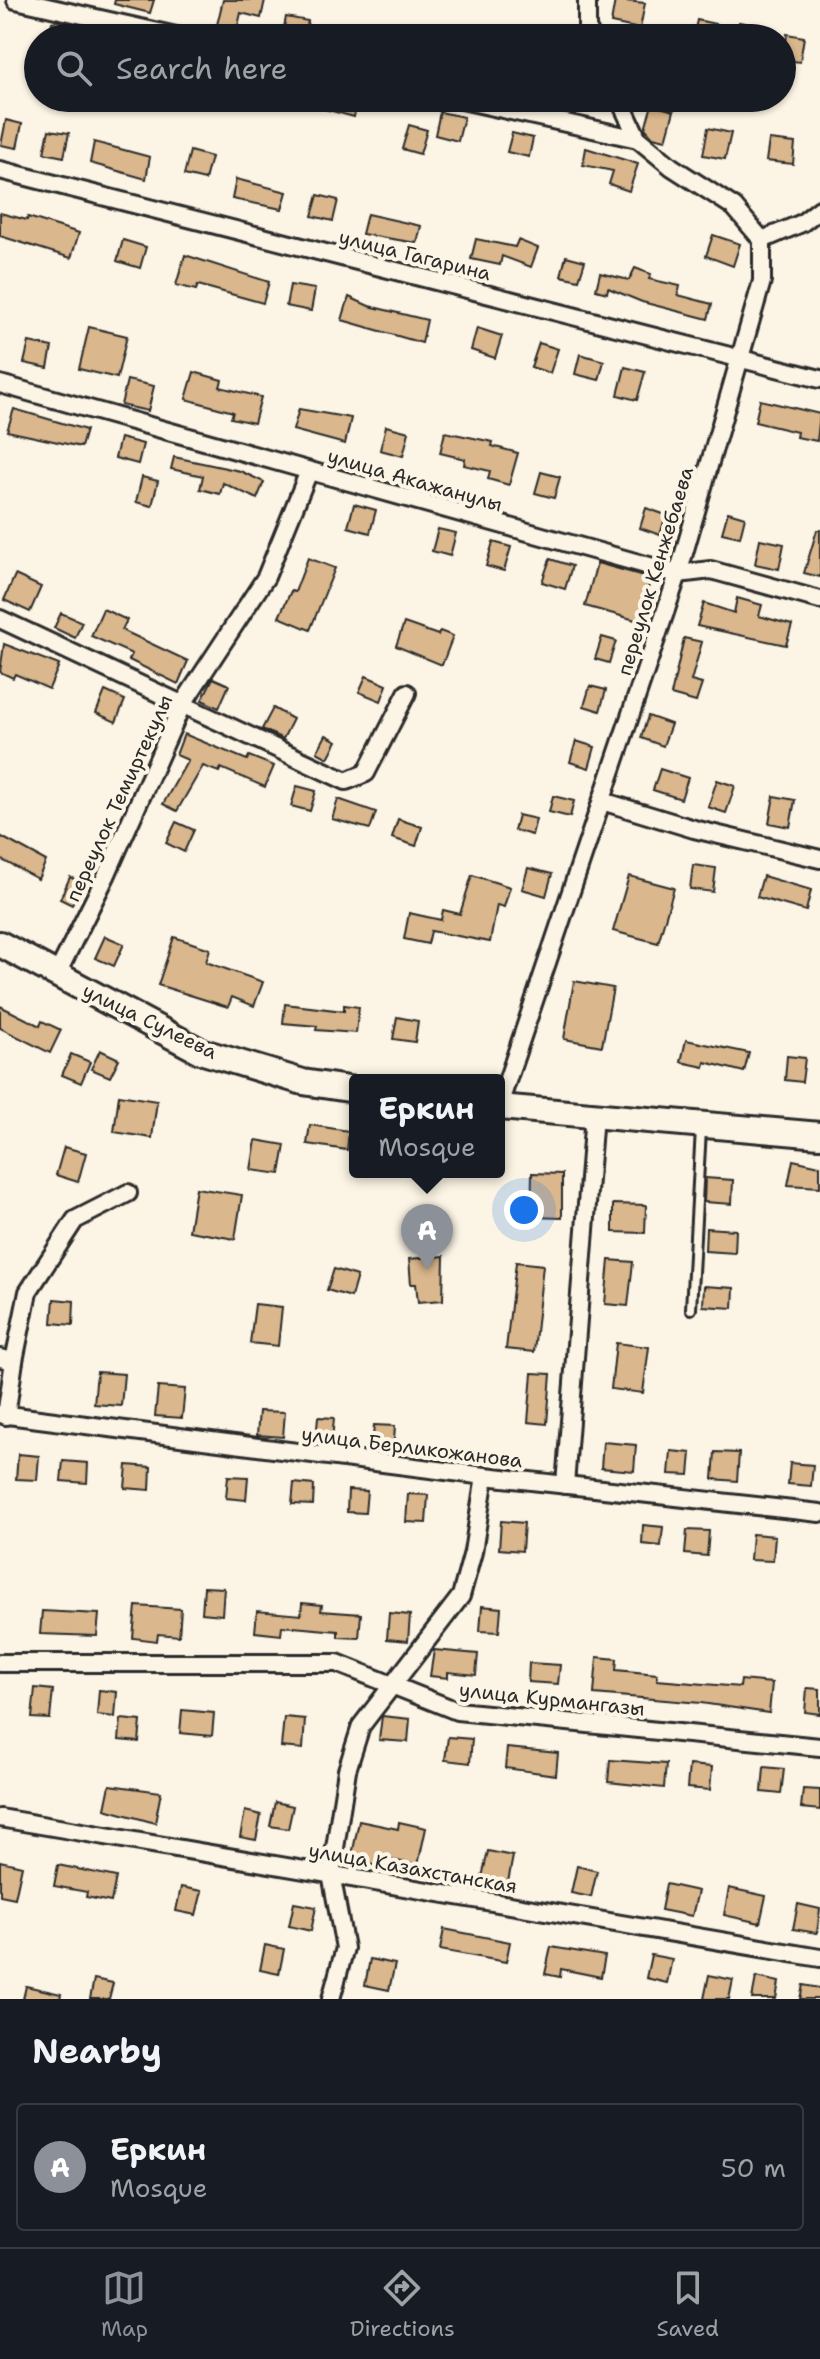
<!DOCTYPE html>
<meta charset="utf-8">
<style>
body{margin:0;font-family:"Shantell Sans",sans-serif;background:#20242c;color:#f1f3f6}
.you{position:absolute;left:524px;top:1210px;width:28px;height:28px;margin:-20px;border:6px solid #fff;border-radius:50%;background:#1a73e8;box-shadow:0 0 0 12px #1a73e833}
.badge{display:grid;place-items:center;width:52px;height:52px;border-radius:50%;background:#8c9099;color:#fff;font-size:26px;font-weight:700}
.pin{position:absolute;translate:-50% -66px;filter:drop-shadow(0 2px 4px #0008)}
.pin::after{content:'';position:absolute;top:42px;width:28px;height:24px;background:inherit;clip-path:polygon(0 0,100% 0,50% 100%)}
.popup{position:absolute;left:349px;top:1074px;width:156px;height:104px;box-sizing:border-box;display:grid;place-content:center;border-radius:8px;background:#171b24;filter:drop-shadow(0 2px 6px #0005);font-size:26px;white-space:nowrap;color:#9ea1a6}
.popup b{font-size:30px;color:#f1f3f6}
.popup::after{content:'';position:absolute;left:50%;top:100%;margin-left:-16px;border:16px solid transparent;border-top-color:#171b24}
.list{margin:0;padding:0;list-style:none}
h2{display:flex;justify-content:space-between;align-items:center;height:104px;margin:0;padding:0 32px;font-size:34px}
h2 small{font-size:26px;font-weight:400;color:#9ea1a6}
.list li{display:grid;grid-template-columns:52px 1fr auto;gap:24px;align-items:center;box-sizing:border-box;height:128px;margin:0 16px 16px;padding:0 16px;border:2px solid #363941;border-radius:8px}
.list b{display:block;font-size:30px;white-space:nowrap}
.list p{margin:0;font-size:26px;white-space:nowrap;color:#9ea1a6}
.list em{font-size:26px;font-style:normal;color:#9ea1a6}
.icon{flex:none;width:44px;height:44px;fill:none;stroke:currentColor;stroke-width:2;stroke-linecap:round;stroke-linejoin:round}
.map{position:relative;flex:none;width:820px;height:1999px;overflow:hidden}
.search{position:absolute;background:#171b24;box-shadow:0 2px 6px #0004;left:24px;right:24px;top:24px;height:88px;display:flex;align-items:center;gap:20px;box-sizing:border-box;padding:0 28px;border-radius:44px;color:#9ea1a6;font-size:30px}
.sheet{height:248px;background:#171b24}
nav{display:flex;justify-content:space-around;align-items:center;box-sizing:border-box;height:112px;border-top:2px solid #363941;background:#171b24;font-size:22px;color:#9ea1a6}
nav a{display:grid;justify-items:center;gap:4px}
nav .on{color:#8c9099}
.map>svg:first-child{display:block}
.building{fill:#dab78c;stroke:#2b2b2b;stroke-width:2}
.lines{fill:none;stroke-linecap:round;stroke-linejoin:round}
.lane-casing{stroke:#2b2b2b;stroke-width:14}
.street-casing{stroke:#2b2b2b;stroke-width:22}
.secondary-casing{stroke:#2b2b2b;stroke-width:30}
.lane{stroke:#fcf5e5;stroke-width:8}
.street{stroke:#fcf5e5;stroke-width:16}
.secondary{stroke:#fcf5e5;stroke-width:24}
.labels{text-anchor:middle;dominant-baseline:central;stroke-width:8;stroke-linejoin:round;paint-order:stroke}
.street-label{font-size:20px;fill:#2b2b2b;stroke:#fcf5e5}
</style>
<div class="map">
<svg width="820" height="1999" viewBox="0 0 820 1999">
<rect width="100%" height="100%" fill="#fcf5e5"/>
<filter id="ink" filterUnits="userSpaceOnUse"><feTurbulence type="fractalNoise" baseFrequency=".0125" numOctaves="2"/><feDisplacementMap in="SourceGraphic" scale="16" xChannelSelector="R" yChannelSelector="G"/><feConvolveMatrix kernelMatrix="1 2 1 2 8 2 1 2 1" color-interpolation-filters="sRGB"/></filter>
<g filter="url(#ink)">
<g class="building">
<path d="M115,0H154L150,13L114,4Z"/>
<path d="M223,0H265L261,18L241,13L236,34L216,29Z"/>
<path d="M615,0L645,3L640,29L611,23Z"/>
<path d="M286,17L308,21L304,38H282Z"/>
<path d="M697,20L738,29L739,22L760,26L758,38H693Z"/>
<path d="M58,21L73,24L76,28L74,38H48L52,22Z"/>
<path d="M787,34L804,37L800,62L784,60Z"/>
<path d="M300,98H358L354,117L299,102Z"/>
<path d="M652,105L674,111L666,140L653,137L645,128Z"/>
<path d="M440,112L464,117L458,141L435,135Z"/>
<path d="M6,120L22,124L17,148L1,145Z"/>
<path d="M409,125L427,130L420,154L402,149Z"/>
<path d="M708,128L731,133L725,159L703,155Z"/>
<path d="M49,130L69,133L64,157L44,153Z"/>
<path d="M512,133L533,138L529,157L507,152Z"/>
<path d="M769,140L795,143L793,164L766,161Z"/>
<path d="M94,142L150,157L146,179L90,163Z"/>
<path d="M586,148L638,164L629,191L609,184L613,171L583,165Z"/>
<path d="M190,151L211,157L205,180L184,175Z"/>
<path d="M236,179L287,192L282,209L232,199Z"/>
<path d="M318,195L338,200L333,221L312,216Z"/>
<path d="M0,213L27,220L28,217L79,233L71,258L0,236Z"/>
<path d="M367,214L421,226L417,243L362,234Z"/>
<path d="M713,235L740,244L733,266L706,256Z"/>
<path d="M476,239L515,247L518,240L538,248L531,267L502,256L500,265L471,259Z"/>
<path d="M123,240L146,247L140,268L117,261Z"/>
<path d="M185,255L269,282L263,303L198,285L196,290L176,285Z"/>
<path d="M566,256L585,261L579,280L561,276Z"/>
<path d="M635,268L651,274L649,279L680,286L678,295L712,304L708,319L642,302L608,288L607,293L596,290L600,273L629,280Z"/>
<path d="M290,285L315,289L311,311L286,306Z"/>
<path d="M349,297L369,306L427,320L422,343L342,320Z"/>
<path d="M89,327L127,336L117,378L79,369Z"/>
<path d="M477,328L502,336L495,358L471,350Z"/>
<path d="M29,342L52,347L48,368L24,363Z"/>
<path d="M539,343L558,349L550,373L531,367Z"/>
<path d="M580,354L604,361L599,380L575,374Z"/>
<path d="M625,367L645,372L637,400L618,395Z"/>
<path d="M194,372L222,380L220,387L261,397L254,423L231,418L233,412L186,399Z"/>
<path d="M127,380L154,386L148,411L121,405Z"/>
<path d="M760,400L820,414L817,441L796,437L797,432L755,422Z"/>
<path d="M14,409L86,430L81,447L7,431Z"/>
<path d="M299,409L351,418L345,444L293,430Z"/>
<path d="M386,426L409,432L403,456L380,450Z"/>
<path d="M445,432L493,442L492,446L518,453L509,485L488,479L490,471L464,465L465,459L440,453Z"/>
<path d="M120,438L143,444L138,464L115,458Z"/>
<path d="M174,457L240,471L264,482L257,499L223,483L220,494L200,489L203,476L171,469Z"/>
<path d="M541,472L560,477L554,498L535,493Z"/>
<path d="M142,477L158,481L152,506L136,502Z"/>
<path d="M354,504L376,510L370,533L348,527Z"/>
<path d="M646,508L666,515L660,535L640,528Z"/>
<path d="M728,512L745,517L740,537L722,533Z"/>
<path d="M438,529L456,533L450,556L432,551Z"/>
<path d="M817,530H820V577L804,573Z"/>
<path d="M760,539L784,544L779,569L755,564Z"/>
<path d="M493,542L511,547L504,571L486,566Z"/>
<path d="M308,558L335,568L310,630L279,617L291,591L295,592Z"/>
<path d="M550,559L572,566L565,589L542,582Z"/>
<path d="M597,563L651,578L639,621L585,606Z"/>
<path d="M15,575L41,587L30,612L4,600Z"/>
<path d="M737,598L762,605L759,616L792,625L786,645L697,626L704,603L734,613Z"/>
<path d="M103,609L127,620L122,630L188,661L178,684L129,660L132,654L91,636Z"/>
<path d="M61,613L82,622L75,638L54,628Z"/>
<path d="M404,623L438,635L440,631L453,636L442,665L396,646Z"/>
<path d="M602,637L616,641L609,663L595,659Z"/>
<path d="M684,638L702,642L691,681L702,684L696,702L671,695Z"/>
<path d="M4,644L59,665L49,689L15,674L13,678L0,672Z"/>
<path d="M366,676L387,685L381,701L359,692Z"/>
<path d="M213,678L229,685L219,708L202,700Z"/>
<path d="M590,686L606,690L600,711L584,706Z"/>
<path d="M105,691L125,700L116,722L96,713Z"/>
<path d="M273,708L293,719L283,739L262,729Z"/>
<path d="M648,716L671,724L663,746L641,738Z"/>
<path d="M184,734L247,760L249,756L274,766L265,787L221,768L219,772L203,766L177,811L163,804L188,760L176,755Z"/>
<path d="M326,735L337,741L328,758L317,752Z"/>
<path d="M576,741L595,747L589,768L570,762Z"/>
<path d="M660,769L688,778L681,799L653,790Z"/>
<path d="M717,780L735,786L726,813L708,807Z"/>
<path d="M297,786L316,791L310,811L291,806Z"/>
<path d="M553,796L574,801L570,817L549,812Z"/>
<path d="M774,796L795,800L790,827L769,823Z"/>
<path d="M338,799L376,812L370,829L332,819Z"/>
<path d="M518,815L536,819L532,835L514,830Z"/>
<path d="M398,819L422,827L416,846L392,838Z"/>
<path d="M176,822L194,830L184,852L166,843Z"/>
<path d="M0,836L46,861L38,879L0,859Z"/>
<path d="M693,865L716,868L713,892L690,889Z"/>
<path d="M528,868L552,874L546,896L522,889Z"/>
<path d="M472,875L510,887L504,907L497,905L490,942L431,931L428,944L404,939L409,913L441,920L443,910L460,914Z"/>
<path d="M629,876L674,888L658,943L613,931Z"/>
<path d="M763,876L811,890L806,911L757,897Z"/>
<path d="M70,877L82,883L72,905L60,899Z"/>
<path d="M105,936L124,944L114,966L95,958Z"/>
<path d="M174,937L210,949L206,962L263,982L254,1006L232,997L228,1007L158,985Z"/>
<path d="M574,981L613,988L602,1046L564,1039Z"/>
<path d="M285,1004L344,1011V1005L359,1007L356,1033L316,1030L317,1026L283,1023Z"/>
<path d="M0,1006L40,1026L42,1021L61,1030L50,1053L0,1028Z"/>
<path d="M397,1017L418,1021L415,1042L393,1039Z"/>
<path d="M686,1040L749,1053L744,1072L705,1062L704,1067L681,1062Z"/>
<path d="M100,1050L119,1059L110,1077L91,1069Z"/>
<path d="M71,1054L90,1062L81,1083L62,1075Z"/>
<path d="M787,1056L805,1058L802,1082L785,1080Z"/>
<path d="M119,1095L157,1101L152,1138L114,1132Z"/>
<path d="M310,1125L349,1131L347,1150L307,1144Z"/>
<path d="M256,1140L285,1145L280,1174L251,1170Z"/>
<path d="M64,1147L86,1153L78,1182L56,1175Z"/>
<path d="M793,1160L820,1166V1187L788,1185Z"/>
<path d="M532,1173L562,1174V1218L531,1217Z"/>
<path d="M705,1178L733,1180L732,1204L704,1202Z"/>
<path d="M196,1188L242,1195L235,1239L189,1231Z"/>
<path d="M613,1204L646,1205L645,1233L613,1232Z"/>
<path d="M706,1228L736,1230L735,1253L705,1251Z"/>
<path d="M444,1256L443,1300L418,1302L416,1284H411L409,1259Z"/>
<path d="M609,1260L633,1262L628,1306L605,1304Z"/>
<path d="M516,1262L543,1265L534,1352L506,1349Z"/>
<path d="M334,1269L357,1276L351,1297L327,1290Z"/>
<path d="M704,1286L734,1288L733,1308L703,1306Z"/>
<path d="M54,1299L74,1301L73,1325L52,1323Z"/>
<path d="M255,1304L282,1307L278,1346L250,1343Z"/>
<path d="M616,1343L649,1347L643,1393L611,1389Z"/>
<path d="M97,1372L124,1374L121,1406L94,1404Z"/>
<path d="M532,1373L551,1374L547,1424L528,1422Z"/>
<path d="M158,1387L185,1389L182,1418L155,1416Z"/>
<path d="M259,1411L285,1412L283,1437L257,1435Z"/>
<path d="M318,1417L334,1418L332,1441L316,1440Z"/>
<path d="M374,1425L395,1426L393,1453L372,1450Z"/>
<path d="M603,1442L636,1445L634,1471L601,1468Z"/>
<path d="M671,1451L691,1453L689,1475L669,1474Z"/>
<path d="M715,1452L739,1453L737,1481L713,1479Z"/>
<path d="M18,1454L39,1456L37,1480L16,1479Z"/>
<path d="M63,1461L88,1463L87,1483L61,1481Z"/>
<path d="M790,1463L813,1465L811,1486L788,1484Z"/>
<path d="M127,1465L151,1467L150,1490L125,1488Z"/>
<path d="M228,1476L248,1477L246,1500L226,1498Z"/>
<path d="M294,1483L314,1485L313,1505L292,1504Z"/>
<path d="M348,1490L367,1491L365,1513L347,1512Z"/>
<path d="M408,1494L428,1495L426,1523L406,1522Z"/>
<path d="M501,1521L524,1523L522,1551L499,1549Z"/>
<path d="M643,1525L663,1527L661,1546L642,1544Z"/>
<path d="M687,1530L709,1531L707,1556L685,1554Z"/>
<path d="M752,1534L775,1536L773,1561L750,1560Z"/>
<path d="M204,1587L224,1588L222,1615L202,1613Z"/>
<path d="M302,1603L322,1605L321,1611L361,1614L359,1638L338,1637V1631L282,1626L281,1635L255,1632L257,1611L301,1615Z"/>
<path d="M136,1606L181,1609L179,1636L158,1634L157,1641L133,1638Z"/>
<path d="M482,1606L501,1608L499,1632L480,1631Z"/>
<path d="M42,1611L99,1614L97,1636L40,1634Z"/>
<path d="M389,1613L410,1615L408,1641L387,1639Z"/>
<path d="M434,1650L478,1654L476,1675L448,1672V1678L430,1676Z"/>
<path d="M597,1657L617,1659L616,1670L657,1674V1680L740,1687L741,1680L772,1683L769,1713L701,1703L594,1694Z"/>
<path d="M529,1663L560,1665L558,1684L528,1682Z"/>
<path d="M35,1688L53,1690L50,1719L32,1718Z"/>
<path d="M807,1688L820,1689V1714L805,1712Z"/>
<path d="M99,1690L117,1692L115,1717L97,1715Z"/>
<path d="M182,1710L214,1713L212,1736L180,1733Z"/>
<path d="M382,1716L410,1719L408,1742L379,1740Z"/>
<path d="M284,1717L305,1719L303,1749L281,1747Z"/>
<path d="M121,1719L141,1721L139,1742L119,1740Z"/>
<path d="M448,1737L472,1739L470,1763L445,1760Z"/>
<path d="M507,1748L558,1753L556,1775L505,1768Z"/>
<path d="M610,1760L666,1764L664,1788L608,1782Z"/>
<path d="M689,1765L712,1767L710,1790L687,1788Z"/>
<path d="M764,1767L784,1769L781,1794L762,1792Z"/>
<path d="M110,1785L161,1792L155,1823L105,1809Z"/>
<path d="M803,1789L820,1790V1810L801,1808Z"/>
<path d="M275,1802L293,1806L288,1829L270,1826Z"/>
<path d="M245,1811L261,1815L256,1840L240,1837Z"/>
<path d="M359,1821L398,1829L399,1822L426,1828L418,1865L385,1859L383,1867L351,1860Z"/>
<path d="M488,1851L513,1856L508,1882L482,1877Z"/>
<path d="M0,1861L22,1866L15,1898L0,1895Z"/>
<path d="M58,1865L116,1877L111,1902L86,1897L87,1892L54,1886Z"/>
<path d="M577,1866L597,1871L591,1897L571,1893Z"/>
<path d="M666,1884L698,1891L692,1916L661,1910Z"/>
<path d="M181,1887L202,1891L196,1915L176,1911Z"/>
<path d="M729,1888L766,1896L760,1923L724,1915Z"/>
<path d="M294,1903L316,1907L311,1931L289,1926Z"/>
<path d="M798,1904L820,1909L817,1933L793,1929Z"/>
<path d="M444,1929L510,1942L506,1962L440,1950Z"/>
<path d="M265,1945L284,1949L279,1974L260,1970Z"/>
<path d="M551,1947L605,1956L601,1977L561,1969L560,1977L545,1974Z"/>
<path d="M651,1955L672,1959L667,1983L646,1978Z"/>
<path d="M370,1959L395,1964L389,1990L365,1985Z"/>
<path d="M709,1975L733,1980L729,1999H704Z"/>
<path d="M756,1977L779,1982L776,1999H752Z"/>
<path d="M94,1979L113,1983L109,1999H90Z"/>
<path d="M803,1985L820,1988V1999H800Z"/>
<path d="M26,1986L61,1994L60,1999H23Z"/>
</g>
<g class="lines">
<g class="lane-casing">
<path id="lane" d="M691,1309L701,1129"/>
</g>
<g class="street-casing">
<g id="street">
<path d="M16,0L185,38"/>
<path d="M587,0V28L592,38"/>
<path d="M453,98L638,139"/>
<path d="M0,170L820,379"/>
<path d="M762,240L802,223L820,209"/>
<path d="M0,384L678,574L711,570L820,600"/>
<path d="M0,619L346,781L366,773L407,693"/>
<path d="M602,801L694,829L820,859"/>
<path d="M57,974L106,876L182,705L266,577L309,471"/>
<path d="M499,1105L678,574L762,281V240L734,207L672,167L638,139L619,98"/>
<path d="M0,1358L14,1361L6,1416"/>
<path d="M14,1361L28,1292L75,1220L128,1193"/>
<path d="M0,1414L485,1476L820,1513"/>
<path d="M565,1485L594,1115"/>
<path d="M0,1663H337L457,1711L820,1747"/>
<path d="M0,1818L820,1958"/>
<path d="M331,1999L345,1948L331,1874L347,1770L361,1726L461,1596L473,1552L485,1476"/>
</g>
</g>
<g class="secondary-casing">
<g id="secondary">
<path d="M0,944L200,1051L303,1082L355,1090"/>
<path d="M499,1107L820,1135"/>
</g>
</g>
<use href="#lane" class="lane"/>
<use href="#street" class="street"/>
<use href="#secondary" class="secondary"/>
</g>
</g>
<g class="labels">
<g class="street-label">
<text transform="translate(415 255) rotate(14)">улица Гагарина</text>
<text transform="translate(415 480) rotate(16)">улица Акажанулы</text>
<text transform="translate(655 571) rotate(-73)">переулок Кенжебаева</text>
<text transform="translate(119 798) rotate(-65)">переулок Темиртекулы</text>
<text transform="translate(150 1021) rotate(26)">улица Сулеева</text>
<text transform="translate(412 1447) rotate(7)">улица Берликожанова</text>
<text transform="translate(552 1699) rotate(6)">улица Курмангазы</text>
<text transform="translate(413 1868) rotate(10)">улица Казахстанская</text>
</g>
</g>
</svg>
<div class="you"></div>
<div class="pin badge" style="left:427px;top:1270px">A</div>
<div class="popup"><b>Еркин</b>Mosque</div>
<div class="search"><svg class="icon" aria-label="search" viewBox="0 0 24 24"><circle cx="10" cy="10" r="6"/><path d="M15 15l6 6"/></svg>Search here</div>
</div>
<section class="sheet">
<h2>Nearby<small></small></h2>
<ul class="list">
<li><span class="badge">A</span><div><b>Еркин</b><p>Mosque</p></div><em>50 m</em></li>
</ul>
</section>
<nav>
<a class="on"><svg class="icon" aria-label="map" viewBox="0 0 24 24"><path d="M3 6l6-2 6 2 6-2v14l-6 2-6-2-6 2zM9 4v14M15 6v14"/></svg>Map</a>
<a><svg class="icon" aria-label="directions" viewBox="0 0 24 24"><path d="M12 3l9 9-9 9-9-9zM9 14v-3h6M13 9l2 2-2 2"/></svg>Directions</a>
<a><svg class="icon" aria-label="saved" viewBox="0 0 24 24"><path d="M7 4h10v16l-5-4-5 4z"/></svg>Saved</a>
</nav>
